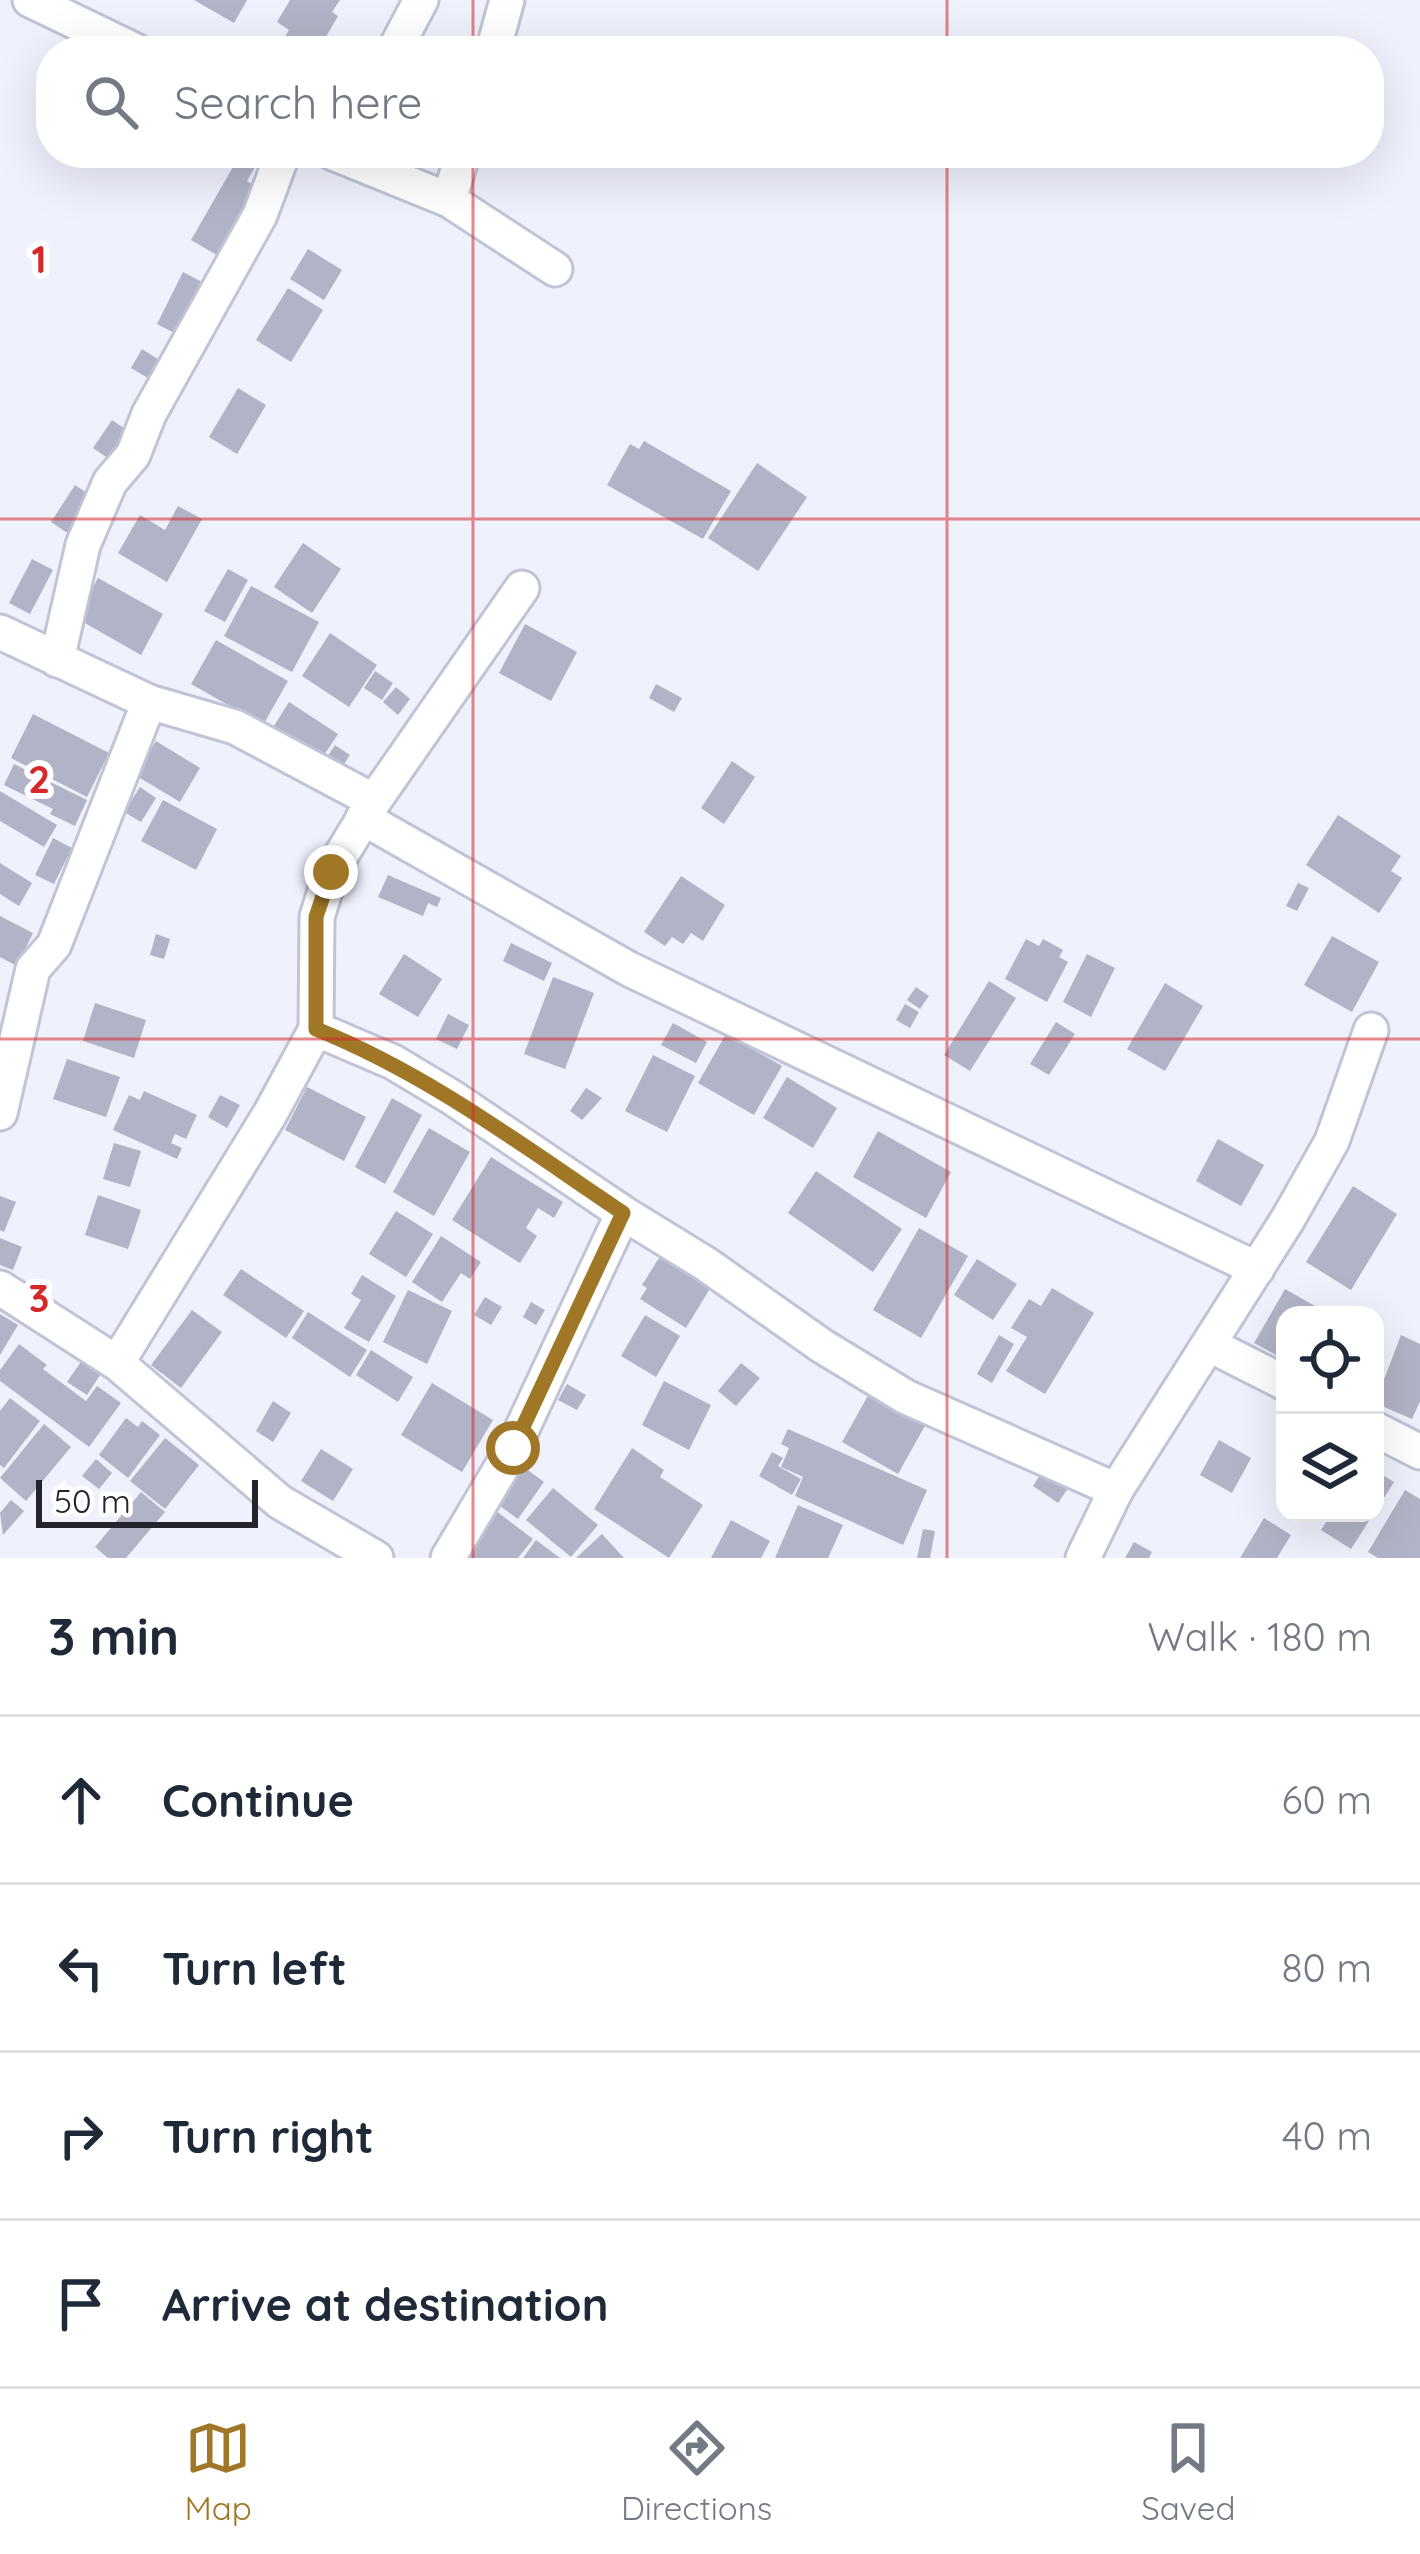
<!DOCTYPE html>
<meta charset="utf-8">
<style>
body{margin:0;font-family:Quicksand,sans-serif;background:#f2f2f3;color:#1f2937}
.controls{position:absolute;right:36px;bottom:36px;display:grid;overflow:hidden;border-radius:24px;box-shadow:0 12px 48px #0002}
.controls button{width:108px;height:108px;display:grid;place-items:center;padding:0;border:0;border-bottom:3px solid #e0e1e3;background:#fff;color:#1f2937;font:60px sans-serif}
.scale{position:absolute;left:36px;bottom:30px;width:222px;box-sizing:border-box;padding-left:12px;border:6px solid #24252c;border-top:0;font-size:33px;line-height:42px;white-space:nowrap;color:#24252c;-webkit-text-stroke:9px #fff;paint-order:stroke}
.stop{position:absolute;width:36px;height:36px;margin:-27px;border:9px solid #a07726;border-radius:50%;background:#fff}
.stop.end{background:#a07726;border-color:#fff;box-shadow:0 3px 12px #0008}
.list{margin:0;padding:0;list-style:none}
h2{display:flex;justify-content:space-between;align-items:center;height:156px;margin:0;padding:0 48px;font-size:51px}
h2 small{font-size:39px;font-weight:400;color:#747a83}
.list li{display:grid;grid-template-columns:78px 1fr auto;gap:36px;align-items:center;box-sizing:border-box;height:168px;padding:0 48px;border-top:3px solid #e0e1e3}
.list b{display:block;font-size:45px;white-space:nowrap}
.list em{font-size:39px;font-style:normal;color:#747a83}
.icon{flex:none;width:66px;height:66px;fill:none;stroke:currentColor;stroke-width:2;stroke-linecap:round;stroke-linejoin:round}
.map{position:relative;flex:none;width:1420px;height:1558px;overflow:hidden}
.search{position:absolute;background:#fff;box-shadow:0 12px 48px #0002;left:36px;right:36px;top:36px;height:132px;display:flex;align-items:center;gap:30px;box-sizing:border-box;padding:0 42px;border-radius:48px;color:#747a83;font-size:45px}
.sheet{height:828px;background:#fff}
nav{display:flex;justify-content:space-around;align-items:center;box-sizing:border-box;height:168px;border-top:3px solid #e0e1e3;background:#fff;font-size:33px;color:#747a83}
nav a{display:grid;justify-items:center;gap:6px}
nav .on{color:#a07726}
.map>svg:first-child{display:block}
.building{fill:#b1b4c6}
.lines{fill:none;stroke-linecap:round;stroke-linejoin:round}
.street-casing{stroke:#c1c4d6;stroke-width:39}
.street{stroke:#fff;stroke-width:33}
.route{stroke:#a07726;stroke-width:15}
.grid{fill:none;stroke:#d62828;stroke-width:3;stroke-opacity:0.55}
.grid-label{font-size:39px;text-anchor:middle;font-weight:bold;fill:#d62828;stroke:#fff;stroke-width:12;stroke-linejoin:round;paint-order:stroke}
</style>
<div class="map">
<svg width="1420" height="1558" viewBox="0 0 1420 1558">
<rect width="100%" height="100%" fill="#eff1fd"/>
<g class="building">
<path d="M194,0H247L234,23Z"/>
<path d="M290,0H340L332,12L338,16L319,49L314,46L311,51H298L282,42L289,30L277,22Z"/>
<path d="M241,153L261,157L247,181L261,190L222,258L191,240Z"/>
<path d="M308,249L342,270L324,300L290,279Z"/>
<path d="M183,272L208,285L182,337L157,324Z"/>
<path d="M288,288L323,310L291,362L256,340Z"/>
<path d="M142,349L164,363L153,381L131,368Z"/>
<path d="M238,388L266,405L237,454L209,437Z"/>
<path d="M112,420L137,437L118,465L93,448Z"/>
<path d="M644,441L731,491L703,539L607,485L630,444L639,449Z"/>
<path d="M757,463L807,497L758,571L708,538Z"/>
<path d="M75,485L96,499L72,536L51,522Z"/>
<path d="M178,506L202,519L167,582L118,553L140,515L165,530Z"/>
<path d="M303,543L341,569L312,613L274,587Z"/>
<path d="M32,559L53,570L30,614L9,603Z"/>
<path d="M228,569L248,580L225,622L204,611Z"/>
<path d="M98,578L163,614L141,655L76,618Z"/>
<path d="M251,586L319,622L292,672L224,636Z"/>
<path d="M525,624L577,652L551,701L499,673Z"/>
<path d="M330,633L377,665L349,707L302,676Z"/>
<path d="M216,640L288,681L263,725L191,684Z"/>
<path d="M375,671L393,683L382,700L364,688Z"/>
<path d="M656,684L682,698L674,712L649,698Z"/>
<path d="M396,687L410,699L398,715L383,702Z"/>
<path d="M289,702L338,734L321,760L272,729Z"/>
<path d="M33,714L109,753L87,797L11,758Z"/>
<path d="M156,741L200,768L180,802L135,775Z"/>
<path d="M335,745L350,755L340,770L325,760Z"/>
<path d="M732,761L755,777L724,824L701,808Z"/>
<path d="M14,764L87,800L75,826L50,814L53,809L4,785Z"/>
<path d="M140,787L156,798L141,822L124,812Z"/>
<path d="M0,791L57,825L44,847L0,821Z"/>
<path d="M163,800L217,829L196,870L141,841Z"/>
<path d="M1338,815L1401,856L1391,871L1402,878L1379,913L1306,865Z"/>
<path d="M53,838L72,848L54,884L35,875Z"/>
<path d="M0,863L32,883L19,906L0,894Z"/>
<path d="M388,875L441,898L437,907L428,903L423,916L378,897Z"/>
<path d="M681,876L725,905L703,941L691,933L683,944L672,937L665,946L644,932Z"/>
<path d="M1298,883L1309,888L1297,911L1286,906Z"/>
<path d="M0,916L33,933L17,966L0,957Z"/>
<path d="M156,934L170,939L164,959L150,955Z"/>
<path d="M1332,936L1379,962L1352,1012L1304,985Z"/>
<path d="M1026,939L1039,946L1043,939L1063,950L1059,957L1068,962L1047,1002L1005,979Z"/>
<path d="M511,943L552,963L544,981L503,961Z"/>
<path d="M404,954L442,979L418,1017L379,994Z"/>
<path d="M1087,954L1115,968L1091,1017L1063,1002Z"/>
<path d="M553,977L594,993L565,1069L524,1054Z"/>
<path d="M989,981L1016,998L970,1071L944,1055Z"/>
<path d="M1165,983L1203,1006L1165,1071L1127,1049Z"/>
<path d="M916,987L929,996L920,1009L907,1000Z"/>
<path d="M95,1003L146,1020L134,1058L83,1041Z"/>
<path d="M905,1004L919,1012L910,1028L896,1020Z"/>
<path d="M448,1014L469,1025L457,1049L436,1039Z"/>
<path d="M1056,1022L1075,1034L1049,1075L1030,1064Z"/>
<path d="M673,1023L707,1042L696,1063L661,1045Z"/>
<path d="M726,1034L782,1066L754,1115L698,1083Z"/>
<path d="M653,1055L695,1076L667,1132L625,1111Z"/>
<path d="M67,1059L120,1077L106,1117L53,1099Z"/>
<path d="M787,1077L837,1108L813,1148L763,1118Z"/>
<path d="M307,1087L366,1117L344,1161L285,1130Z"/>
<path d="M586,1088L602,1098L582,1120L570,1111Z"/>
<path d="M144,1091L197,1115L186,1139L175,1134L171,1143L182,1148L177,1159L113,1130L129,1095L140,1100Z"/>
<path d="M220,1095L240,1105L227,1128L208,1117Z"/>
<path d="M392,1098L422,1115L385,1184L355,1167Z"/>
<path d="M429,1128L470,1152L434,1216L393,1192Z"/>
<path d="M878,1131L951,1172L926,1218L853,1177Z"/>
<path d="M1218,1139L1264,1165L1241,1206L1196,1181Z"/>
<path d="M114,1143L141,1151L130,1187L103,1179Z"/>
<path d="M491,1157L563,1202L554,1218L538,1208L526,1228L537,1236L520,1263L452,1220Z"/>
<path d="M816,1171L902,1229L873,1272L788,1213Z"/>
<path d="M1353,1186L1397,1214L1351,1290L1306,1262Z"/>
<path d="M98,1195L141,1210L128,1249L85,1235Z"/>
<path d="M0,1196L16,1202L4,1232L0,1230Z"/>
<path d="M396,1211L433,1234L406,1277L369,1254Z"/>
<path d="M919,1228L968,1256L921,1338L873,1310Z"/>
<path d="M441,1236L481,1262L470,1279L461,1273L442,1302L412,1282Z"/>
<path d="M0,1238L22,1247L13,1270L0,1265Z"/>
<path d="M673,1252L714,1282L686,1328L640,1299L647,1288L642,1285L659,1258L667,1262Z"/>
<path d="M977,1259L1017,1284L993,1320L954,1295Z"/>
<path d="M241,1269L304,1311L286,1338L223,1295Z"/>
<path d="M362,1275L396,1296L369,1342L344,1328L361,1300L351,1294Z"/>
<path d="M1052,1288L1094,1313L1045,1394L1006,1371L1027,1337L1011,1328L1029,1299L1041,1306Z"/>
<path d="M1285,1289L1331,1315H1285V1360L1254,1343Z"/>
<path d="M408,1290L452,1311L427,1364L383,1342Z"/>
<path d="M485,1297L502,1307L491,1325L474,1315Z"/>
<path d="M531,1302L545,1310L536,1325L523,1317Z"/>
<path d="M192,1310L222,1332L181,1388L151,1365Z"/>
<path d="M308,1312L367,1350L350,1377L292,1338Z"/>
<path d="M0,1314L18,1325L0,1355Z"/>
<path d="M645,1315L680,1336L656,1377L621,1356Z"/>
<path d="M999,1335L1014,1344L992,1383L977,1374Z"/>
<path d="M1401,1335L1420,1344V1401L1412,1419L1375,1403Z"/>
<path d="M19,1344L47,1365L43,1369L86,1401L97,1386L121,1403L89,1447L0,1381V1370Z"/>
<path d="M371,1350L413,1377L398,1402L356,1375Z"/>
<path d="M83,1359L102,1372L87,1395L67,1382Z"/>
<path d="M741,1363L760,1378L736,1406L718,1391Z"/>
<path d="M664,1381L711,1405L689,1450L642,1425Z"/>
<path d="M432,1383L493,1420L462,1472L401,1435Z"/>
<path d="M875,1383L931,1415L898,1474L842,1442Z"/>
<path d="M567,1384L586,1395L577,1410L558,1400Z"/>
<path d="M10,1398L40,1421L4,1468L0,1465V1411Z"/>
<path d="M273,1401L291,1413L273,1442L256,1431Z"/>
<path d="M126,1418L138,1427L142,1421L160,1435L128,1478L99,1455Z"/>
<path d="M44,1424L71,1447L26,1501L0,1478Z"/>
<path d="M788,1429L927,1490L903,1545L795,1496L803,1477L781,1467L789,1448L781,1444Z"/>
<path d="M165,1438L199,1465L165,1509L130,1481Z"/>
<path d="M1219,1440L1251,1458L1232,1493L1200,1475Z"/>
<path d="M632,1448L664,1470L660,1477L703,1505L669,1558L594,1509Z"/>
<path d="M321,1449L353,1469L333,1501L301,1481Z"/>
<path d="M772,1452L783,1458L778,1466L801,1479L792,1495L759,1476Z"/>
<path d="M96,1459L112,1473L99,1489L82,1476Z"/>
<path d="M1049,1461L1075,1478L1058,1503L1033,1486Z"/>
<path d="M517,1462L544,1482L518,1519L491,1500Z"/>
<path d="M1375,1470L1394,1482L1375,1512Z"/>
<path d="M553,1488L598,1525L571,1557L526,1520Z"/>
<path d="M1405,1490L1420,1499V1558H1378L1368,1552Z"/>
<path d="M141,1492L165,1512L126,1558H108L95,1547Z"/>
<path d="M11,1500L24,1511L3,1535L0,1513Z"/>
<path d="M798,1505L843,1525L828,1558H775Z"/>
<path d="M491,1507L533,1539L518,1558H452Z"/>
<path d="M1332,1513H1374L1351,1549L1321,1530Z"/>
<path d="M1264,1518L1291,1535L1277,1558H1240Z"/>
<path d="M731,1520L770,1541L761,1558H711Z"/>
<path d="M923,1529L935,1531L930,1558H917Z"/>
<path d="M602,1534L624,1558H576Z"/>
<path d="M536,1540L560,1558H523Z"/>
<path d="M1134,1542L1152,1552L1149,1558H1125Z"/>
</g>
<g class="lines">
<g class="street-casing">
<g id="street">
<path d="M30,0L136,51"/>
<path d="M394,51L421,0"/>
<path d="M493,51L507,0"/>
<path d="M333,153L449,200L555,269"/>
<path d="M449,200L463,153"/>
<path d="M0,632L149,702L54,945L33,969L0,1113"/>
<path d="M57,660L83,545L110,482L133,455L149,414L260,215L283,153"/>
<path d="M149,702L235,727L374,801"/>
<path d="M363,818L629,969L1257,1269"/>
<path d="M316,1029L317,917L331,872L374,801L522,588"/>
<path d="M0,1288L117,1363L280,1502L376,1558"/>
<path d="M1210,1345L1285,1383"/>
<path d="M117,1363L270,1114L316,1029L393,1062L453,1098L623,1213L706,1264L822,1346L906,1397L1116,1490"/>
<path d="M1375,1429L1420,1452"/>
<path d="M448,1558L513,1448L623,1213"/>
<path d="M1083,1558L1116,1490L1288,1219L1332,1141L1371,1030"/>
</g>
</g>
<use href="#street" class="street"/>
</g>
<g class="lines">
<path class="route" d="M331,872L316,917V1029C428,1074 523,1146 623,1213L513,1448"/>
</g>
<path class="grid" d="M473,0V51M947,0V51M473,153V1558M947,153V1558M0,519H1420M0,1039H1420"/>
<g class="grid-label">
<text x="39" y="273">1</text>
<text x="39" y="793">2</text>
<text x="39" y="1312">3</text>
</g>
</svg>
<div class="controls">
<button><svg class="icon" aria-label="locate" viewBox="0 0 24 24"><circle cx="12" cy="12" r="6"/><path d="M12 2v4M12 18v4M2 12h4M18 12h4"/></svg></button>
<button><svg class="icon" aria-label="layers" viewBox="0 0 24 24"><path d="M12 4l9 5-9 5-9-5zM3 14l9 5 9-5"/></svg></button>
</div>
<div class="scale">50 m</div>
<div class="stop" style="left:513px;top:1448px"></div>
<div class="stop end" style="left:331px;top:872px"></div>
<div class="search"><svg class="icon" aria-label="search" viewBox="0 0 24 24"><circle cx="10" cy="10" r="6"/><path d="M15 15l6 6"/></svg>Search here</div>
</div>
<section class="sheet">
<h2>3 min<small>Walk · 180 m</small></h2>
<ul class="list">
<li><svg class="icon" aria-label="ahead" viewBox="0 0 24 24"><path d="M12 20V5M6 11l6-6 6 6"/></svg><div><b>Continue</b></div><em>60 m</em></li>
<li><svg class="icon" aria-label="left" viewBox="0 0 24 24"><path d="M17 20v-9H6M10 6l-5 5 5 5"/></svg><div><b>Turn left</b></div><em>80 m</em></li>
<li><svg class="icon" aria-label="right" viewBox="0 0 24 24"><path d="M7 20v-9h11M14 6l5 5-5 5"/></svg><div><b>Turn right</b></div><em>40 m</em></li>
<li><svg class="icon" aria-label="arrive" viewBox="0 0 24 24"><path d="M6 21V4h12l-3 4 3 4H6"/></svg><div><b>Arrive at destination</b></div></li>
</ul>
</section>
<nav>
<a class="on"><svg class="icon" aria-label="map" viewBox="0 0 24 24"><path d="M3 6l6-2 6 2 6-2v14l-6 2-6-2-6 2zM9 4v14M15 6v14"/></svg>Map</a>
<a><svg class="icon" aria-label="directions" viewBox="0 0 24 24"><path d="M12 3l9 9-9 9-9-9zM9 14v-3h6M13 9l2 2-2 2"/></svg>Directions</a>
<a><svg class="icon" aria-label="saved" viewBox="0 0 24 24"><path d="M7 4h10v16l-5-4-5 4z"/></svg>Saved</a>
</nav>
